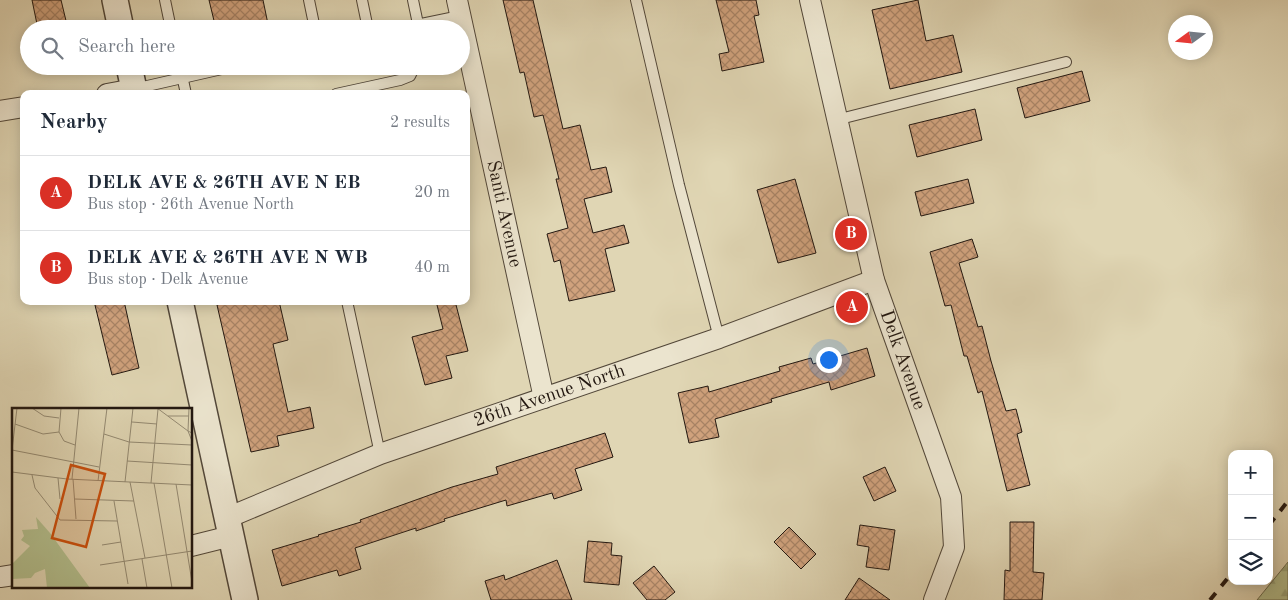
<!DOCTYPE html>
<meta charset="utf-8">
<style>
body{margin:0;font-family:"Old Standard TT",serif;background:#f6f6f7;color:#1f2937}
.controls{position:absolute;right:15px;bottom:15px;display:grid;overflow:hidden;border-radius:10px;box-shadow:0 2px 12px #0003}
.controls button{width:45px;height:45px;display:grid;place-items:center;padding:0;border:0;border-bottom:1px solid #e0e1e3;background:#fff;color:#1f2937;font:25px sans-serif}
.compass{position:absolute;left:1168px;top:15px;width:45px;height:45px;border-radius:50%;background:#fff;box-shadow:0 2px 12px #0003;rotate:255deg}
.you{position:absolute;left:828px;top:359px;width:18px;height:18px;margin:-12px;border:4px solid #fff;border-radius:50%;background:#1a73e8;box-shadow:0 0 0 8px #1a73e833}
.badge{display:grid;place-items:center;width:32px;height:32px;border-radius:50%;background:#d93025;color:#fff;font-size:16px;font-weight:700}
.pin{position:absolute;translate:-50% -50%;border:2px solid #fff;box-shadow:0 1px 5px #0006}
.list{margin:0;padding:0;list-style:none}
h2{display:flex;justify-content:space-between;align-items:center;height:65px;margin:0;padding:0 20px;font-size:21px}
h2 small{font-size:16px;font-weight:400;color:#747a83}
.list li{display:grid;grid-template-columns:32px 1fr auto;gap:15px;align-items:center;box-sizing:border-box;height:75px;padding:0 20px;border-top:1px solid #e0e1e3}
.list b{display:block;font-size:19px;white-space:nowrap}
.list p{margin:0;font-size:16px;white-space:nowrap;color:#747a83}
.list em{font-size:16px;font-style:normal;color:#747a83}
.icon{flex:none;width:28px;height:28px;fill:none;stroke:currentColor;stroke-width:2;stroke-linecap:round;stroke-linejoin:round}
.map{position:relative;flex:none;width:1288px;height:600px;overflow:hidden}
.search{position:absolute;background:#fff;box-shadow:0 2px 12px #0003;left:20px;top:20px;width:450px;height:55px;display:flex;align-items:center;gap:12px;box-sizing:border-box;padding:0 18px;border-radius:28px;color:#747a83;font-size:19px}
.panel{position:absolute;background:#fff;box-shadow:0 2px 12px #0003;left:20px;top:90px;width:450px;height:215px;border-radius:10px}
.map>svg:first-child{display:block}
.forest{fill:url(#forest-firs);stroke:#6a6a4e}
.building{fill:url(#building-cross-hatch);stroke:#221710}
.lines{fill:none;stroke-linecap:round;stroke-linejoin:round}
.service-casing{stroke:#524739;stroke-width:12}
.minor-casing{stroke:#524739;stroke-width:22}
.tertiary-casing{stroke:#524739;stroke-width:28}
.service{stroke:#ebe4ce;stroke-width:10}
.minor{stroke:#ebe4ce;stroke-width:20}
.tertiary{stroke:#ebe4ce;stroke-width:25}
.rail{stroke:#221710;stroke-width:4;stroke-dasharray:9 9;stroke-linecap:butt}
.labels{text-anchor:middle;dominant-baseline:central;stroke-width:4.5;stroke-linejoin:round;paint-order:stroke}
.street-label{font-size:19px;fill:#221710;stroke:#ebe4ce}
.inset-road{fill:none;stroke:#948a72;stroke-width:1}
.view{fill:#ca4f0d;fill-opacity:0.15;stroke:#ca4f0d;stroke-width:2.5}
.inset-edge{fill:none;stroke:#221710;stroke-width:2.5}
</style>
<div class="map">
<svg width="1288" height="600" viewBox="0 0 1288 600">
<defs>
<pattern id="forest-firs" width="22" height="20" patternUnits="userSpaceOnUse" patternTransform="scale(1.25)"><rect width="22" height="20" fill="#b2be8d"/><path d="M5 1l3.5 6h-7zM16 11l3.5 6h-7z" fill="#99a379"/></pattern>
<pattern id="building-cross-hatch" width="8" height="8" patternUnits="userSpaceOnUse" patternTransform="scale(1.25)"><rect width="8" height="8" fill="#d0a27d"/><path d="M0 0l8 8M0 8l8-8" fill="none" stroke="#a88365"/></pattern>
</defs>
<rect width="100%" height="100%" fill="#e0d6b4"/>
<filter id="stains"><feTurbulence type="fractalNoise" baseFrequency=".004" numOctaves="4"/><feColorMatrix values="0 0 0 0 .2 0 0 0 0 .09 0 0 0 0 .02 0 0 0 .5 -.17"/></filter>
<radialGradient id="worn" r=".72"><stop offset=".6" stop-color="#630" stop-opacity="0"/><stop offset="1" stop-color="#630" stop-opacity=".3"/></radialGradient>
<path class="forest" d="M1288,562V600H1257Z"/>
<g class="building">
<path d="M32,0H61L68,29H38Z"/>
<path d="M209,0H263L269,29H216Z"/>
<path d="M503,0H533L563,129L580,125L591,170L606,167L612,192L584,199L593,233L624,225L629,243L605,249L615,291L569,301L560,260L554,262L547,234L568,228L556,179H559L543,115L534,117L524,72L520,73Z"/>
<path d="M716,0H756L759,15L754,16L764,62L722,71L719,54L729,52Z"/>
<path d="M918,0L926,41L953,35L962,72L890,89L872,10Z"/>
<path d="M1082,71L1090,101L1025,118L1017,88Z"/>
<path d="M975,109L982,140L917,157L909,125Z"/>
<path d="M795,179L816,253L778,263L757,190Z"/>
<path d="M968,179L974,203L921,216L915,192Z"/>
<path d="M972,239L978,257L959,263L978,327L982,326L991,361L1006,411L1016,409L1022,432L1017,434L1030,485L1007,491L982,391L978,393L967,356H964L951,305L945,306L930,252Z"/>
<path d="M94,301H124L139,368L112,375Z"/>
<path d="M233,301H279L288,340L273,344L288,412L310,407L314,428L277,436L279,446L251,452L217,305Z"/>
<path d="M436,301H455L468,351L446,356L452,378L425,385L412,337L443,329Z"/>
<path d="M867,348L875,376L831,390L829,382L771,399L772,402L715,419L719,437L689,443L678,393L708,386L709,392L780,371L779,367L811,358L813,364Z"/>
<path d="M605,433L613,457L575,469L582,490L554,499L552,493L507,506L506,500L444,519L445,521L416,531V528L355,548L361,569L339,576L337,570L282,586L272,550L319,536L318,535L361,522L360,520L452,487L498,474L496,467Z"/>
<path d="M885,467L896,491L874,501L863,477Z"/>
<path d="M1010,522H1034L1033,572L1044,573L1042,600H1004L1005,570L1010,571Z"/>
<path d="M860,525L895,530L889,570L866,567L869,547L857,545Z"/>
<path d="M789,527L816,554L801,569L774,542Z"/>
<path d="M588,541L612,543L611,555L622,556L619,585L584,582Z"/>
<path d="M557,560L572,600H491L485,581L504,575L505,580Z"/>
<path d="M654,566L675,592L665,600H647L633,583Z"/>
<path d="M859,578L890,600H845Z"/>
</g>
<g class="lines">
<g class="service-casing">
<g id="service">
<path d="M165,0L171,29"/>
<path d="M309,0L315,29"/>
<path d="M362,0L368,29"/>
<path d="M413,0L418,24"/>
<path d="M636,0L679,185L719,338"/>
<path d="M397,29L460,16"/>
<path d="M180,66L186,94"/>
<path d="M134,89L235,66"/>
<path d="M336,94L400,80L410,76L415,66"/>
<path d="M836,120L1066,62"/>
<path d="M347,301L380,454"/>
</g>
</g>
<g class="minor-casing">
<g id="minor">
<path id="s1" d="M457,0L544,398"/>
<path id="s2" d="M810,0L874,280L951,497L954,547L934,600"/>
<path d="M107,94L134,89"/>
<path d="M0,111L24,107"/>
<path id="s3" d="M227,518L380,454L719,338L874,280"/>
<path d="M191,546L231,536"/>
<path d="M0,577L14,575"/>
</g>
</g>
<g class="tertiary-casing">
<g id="tertiary">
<path d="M115,0L121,29"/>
<path d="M129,66L135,94"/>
<path d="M180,301L245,600"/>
</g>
</g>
<use href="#service" class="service"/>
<use href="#minor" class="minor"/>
<use href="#tertiary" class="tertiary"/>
<g class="rail">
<path d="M1269,525L1288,501"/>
<path d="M1210,600L1232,573"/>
</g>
</g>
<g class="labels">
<g class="street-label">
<text stroke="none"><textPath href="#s1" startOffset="219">Santi Avenue</textPath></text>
<text stroke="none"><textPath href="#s2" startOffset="372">Delk Avenue</textPath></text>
<text stroke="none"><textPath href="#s3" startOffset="345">26th Avenue North</textPath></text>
</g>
</g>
<g transform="translate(12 408)">
<rect width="180" height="180" fill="#e0d6b4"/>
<path d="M24,109L38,125L78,180H35L33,161L23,165L19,170L0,171V156L18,138L9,132L12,128L10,122L26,121Z" fill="#b2be8d"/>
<path class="inset-road" d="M20,0L32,8L47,10M49,0L47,24L52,33L63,37M145,0L176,23L180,33M177,0L176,23L180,25M156,8H177M120,14L145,16M3,16L31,26L47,24M92,26L117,34L180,37M0,42L87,59M0,42L5,0M115,53L180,57M0,64L55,71L180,77M20,67L23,80L48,112L105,113M46,70L48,91M60,71L67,0M61,71L64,111M86,73L95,0M113,74L121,0M118,74L133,150M139,75L146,1M142,75L160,180M164,76L180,174M63,91L122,93M102,93L116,176M90,137L109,134M130,151L135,180M88,157L180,143"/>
<path class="view" d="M59,57L93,66L74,139L40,130Z"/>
<rect width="180" height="180" class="inset-edge"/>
</g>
<rect width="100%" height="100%" filter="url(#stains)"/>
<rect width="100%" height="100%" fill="url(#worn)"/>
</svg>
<div class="controls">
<button>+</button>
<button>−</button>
<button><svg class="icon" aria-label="layers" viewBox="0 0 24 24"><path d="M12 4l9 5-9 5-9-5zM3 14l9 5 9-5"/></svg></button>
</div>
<svg class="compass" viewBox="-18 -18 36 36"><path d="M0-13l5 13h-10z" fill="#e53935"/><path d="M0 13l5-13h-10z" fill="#747a83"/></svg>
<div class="you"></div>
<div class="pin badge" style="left:852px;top:307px">A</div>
<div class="pin badge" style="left:851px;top:234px">B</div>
<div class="search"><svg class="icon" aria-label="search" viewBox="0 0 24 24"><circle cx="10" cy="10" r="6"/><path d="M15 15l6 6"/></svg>Search here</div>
<section class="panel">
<h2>Nearby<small>2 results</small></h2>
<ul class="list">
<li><span class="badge">A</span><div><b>DELK AVE &amp; 26TH AVE N EB</b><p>Bus stop · 26th Avenue North</p></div><em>20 m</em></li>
<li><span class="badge">B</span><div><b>DELK AVE &amp; 26TH AVE N WB</b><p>Bus stop · Delk Avenue</p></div><em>40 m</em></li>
</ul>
</section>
</div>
